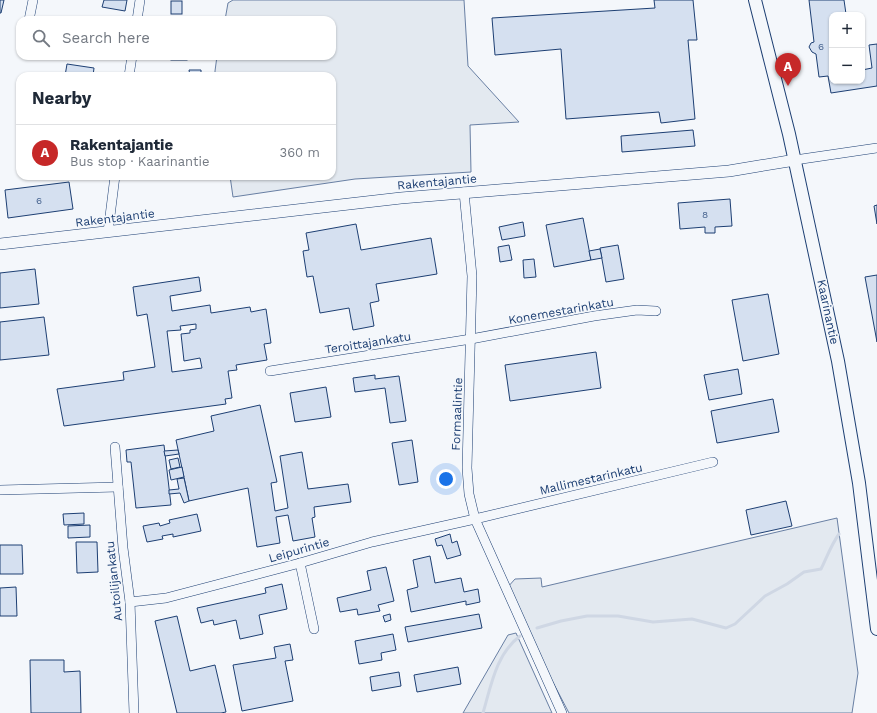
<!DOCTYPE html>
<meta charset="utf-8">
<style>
body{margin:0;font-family:"Work Sans",sans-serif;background:#f6f6f7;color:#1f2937}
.controls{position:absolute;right:12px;top:12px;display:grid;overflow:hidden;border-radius:8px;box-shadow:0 1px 3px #0004}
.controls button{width:36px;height:36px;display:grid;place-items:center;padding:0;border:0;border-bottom:1px solid #e0e1e3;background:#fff;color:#1f2937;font:20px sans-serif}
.you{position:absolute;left:446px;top:479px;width:14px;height:14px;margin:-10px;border:3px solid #fff;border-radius:50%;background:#1a73e8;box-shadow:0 0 0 6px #1a73e833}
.badge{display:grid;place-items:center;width:26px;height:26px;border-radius:50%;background:#c62828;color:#fff;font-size:13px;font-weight:700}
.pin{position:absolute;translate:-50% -33px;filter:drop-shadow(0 1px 2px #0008)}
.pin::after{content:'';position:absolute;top:21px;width:14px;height:12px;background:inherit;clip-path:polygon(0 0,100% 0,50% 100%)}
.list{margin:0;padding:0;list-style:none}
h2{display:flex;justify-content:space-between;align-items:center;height:52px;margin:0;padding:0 16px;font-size:17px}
h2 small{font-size:13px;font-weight:400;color:#747a83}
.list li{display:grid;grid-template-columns:26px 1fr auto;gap:12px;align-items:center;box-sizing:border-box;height:56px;padding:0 16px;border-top:1px solid #e0e1e3}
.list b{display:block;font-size:15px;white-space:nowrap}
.list p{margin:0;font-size:13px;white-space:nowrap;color:#747a83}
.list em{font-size:13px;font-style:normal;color:#747a83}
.icon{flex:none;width:22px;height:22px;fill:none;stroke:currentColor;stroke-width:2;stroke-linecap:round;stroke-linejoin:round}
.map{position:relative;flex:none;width:877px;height:713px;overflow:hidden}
.search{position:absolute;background:#fff;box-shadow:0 1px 3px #0004;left:16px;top:16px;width:320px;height:44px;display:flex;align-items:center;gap:10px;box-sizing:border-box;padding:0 14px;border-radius:12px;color:#747a83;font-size:15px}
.panel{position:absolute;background:#fff;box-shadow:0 1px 3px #0004;left:16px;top:72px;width:320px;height:108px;border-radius:12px}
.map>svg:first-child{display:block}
.green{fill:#e3e9f0;stroke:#687fa3}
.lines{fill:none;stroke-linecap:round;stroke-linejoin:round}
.stream{stroke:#cfd7e4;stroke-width:3}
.building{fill:#d5e0f0;stroke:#1d3f73;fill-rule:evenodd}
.minor-casing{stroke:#1d3f73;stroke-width:10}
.tertiary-casing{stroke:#1d3f73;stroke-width:12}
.secondary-casing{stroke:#1d3f73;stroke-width:14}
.minor{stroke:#f4f7fb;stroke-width:9}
.tertiary{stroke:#f4f7fb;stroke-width:11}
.secondary{stroke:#f4f7fb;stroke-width:12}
.labels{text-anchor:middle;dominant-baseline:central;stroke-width:3;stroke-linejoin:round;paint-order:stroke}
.number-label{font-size:10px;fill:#4b6792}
.street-label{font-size:12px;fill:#1d3f73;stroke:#f4f7fb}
</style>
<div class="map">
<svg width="877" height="713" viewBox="0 0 877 713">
<rect width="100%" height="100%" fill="#f4f7fb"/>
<g class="green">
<path d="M233,0H464L468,66L519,122L470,125L471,172L355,179L233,197L230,176H332V76H215V71L217,56H332V20H225L228,3Z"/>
<path d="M837,518L858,673L852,713H569L524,627L507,588L515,579L541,578L542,587Z"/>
<path d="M516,633L552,713H463L508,635Z"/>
</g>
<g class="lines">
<g class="stream">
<path d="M537,628L561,621L587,616H618L653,622L692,619L726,628L735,624L765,596L787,584L804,572L821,569C827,557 831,545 839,534"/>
<path d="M483,713C491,686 496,654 520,636"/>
</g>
</g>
<g class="building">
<path d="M0,0H4L1,13H0Z"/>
<path d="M104,0H127L125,11L102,7Z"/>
<path d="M654,0H693L697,40H688L695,119L661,123L659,112L566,119L561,49L495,55L492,18L655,8Z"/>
<path d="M809,0H844L846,14L855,13L856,15H832V81H862V70L872,68L869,45L877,44V86L831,93L828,76L819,77L816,54L812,52L809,47L811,43L814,42Z"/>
<rect x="171" y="1" width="11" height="13"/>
<rect x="171" y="56" width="16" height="4"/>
<path d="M67,64L94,68L93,76H65Z"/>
<path d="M189,70H201V76H190Z"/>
<path d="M693,130L695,146L622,152L621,136Z"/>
<path d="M69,182L73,209L8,218L5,190Z"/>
<path d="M730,199L732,226L715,227V233H705V227L680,229L678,203Z"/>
<path d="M877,205V224L874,206Z"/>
<path d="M583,218L591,260L554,267L546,225Z"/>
<path d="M523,222L525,236L502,240L499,227Z"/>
<path d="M356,224L361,250L431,238L437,274L376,284L379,301L370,303L374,326L353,330L349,308L320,313L313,276L307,277L303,251L309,250L306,233Z"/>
<path d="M509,245L512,260L500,262L498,247Z"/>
<path d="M618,245L624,279L606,282L600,248Z"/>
<path d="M600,249L602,258L591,260L589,251Z"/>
<path d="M534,259L536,277L524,278L523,260Z"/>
<path d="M35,269L39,304L0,308V273Z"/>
<path d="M877,275V342L865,277Z"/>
<path d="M199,277L201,291L170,296L172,311L210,305L211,313L250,307L251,312L266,309L271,343L264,344L267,360L236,365L237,370L228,371L232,398L225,399L226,404L64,426L57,389L124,380L123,372L155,367L147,314L137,316L133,287ZM196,324V329L190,330V333L181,334L184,361L200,358L202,368L172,372L167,331L181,330L180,326Z"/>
<path d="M768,294L779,354L743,361L732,300Z"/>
<path d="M44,317L49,355L0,360V322Z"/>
<path d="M596,352L601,388L510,401L505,365Z"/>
<path d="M738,369L742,394L709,400L704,375Z"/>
<path d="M375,375V379L399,376L406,421L390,423L385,388L355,392L353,378Z"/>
<path d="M326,387L331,417L295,422L290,393Z"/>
<path d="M773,399L779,432L717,443L711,411Z"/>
<path d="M260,405L277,482L271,483L275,511L288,508L280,456L302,452L308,489L348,484L351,502L314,507L315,517L312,518L315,537L293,541L288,515L276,517L280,543L257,547L248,488L189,501L176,440L214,431L211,416Z"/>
<path d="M412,440L418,482L399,485L392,443Z"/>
<path d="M164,445L171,505L136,508L131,462H127L126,450Z"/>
<path d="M178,450L179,454L165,456L164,451Z"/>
<path d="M178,458L180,467L171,469L169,460Z"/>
<path d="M182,467L184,477L171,480L169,470Z"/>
<path d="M184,478L189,501L184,503L180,493L169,494V490L179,489L177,479Z"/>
<path d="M786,501L792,526L751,535L746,510Z"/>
<path d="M84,513V524L64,525L63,514Z"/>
<path d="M197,514L201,531L173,537V534L162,536L163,539L147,542L143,526L159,523L160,526L170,523L169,520Z"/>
<path d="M90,525V537L68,538V526Z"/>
<path d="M450,534L452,543L457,541L461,555L447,559L442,545L437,546L435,539Z"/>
<path d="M76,542H97L98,572L77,573Z"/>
<path d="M0,545H22L23,574H0Z"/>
<path d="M430,556L435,583L461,578L464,592L478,589L480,602L466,605V601L411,612L407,590L418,587L413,560Z"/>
<path d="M386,567L394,601L378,605L380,611L358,615L357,609L340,612L337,598L371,590L367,571Z"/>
<path d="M282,584L287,609L259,615L263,634L240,639L236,620L214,625L213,620L201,623L197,608L266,593L265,588Z"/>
<path d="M16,587L17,616H0V588Z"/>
<path d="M390,614L391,620L385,622L383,616Z"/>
<path d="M479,614L482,628L408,642L405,627Z"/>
<path d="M177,616L190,671L215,665L226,712L221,713H177L155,621Z"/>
<path d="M393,634L396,650L381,653L382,660L359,664L355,641Z"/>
<path d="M290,644L293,660L285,661L293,701L242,711L233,665L276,658L274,647Z"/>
<path d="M30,660H64V672L80,671L81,713H31Z"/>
<path d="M458,667L461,684L417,692L414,675Z"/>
<path d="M399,672L401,686L372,691L370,677Z"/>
</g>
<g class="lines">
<g class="minor-casing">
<g id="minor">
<path d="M29,20L33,0"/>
<path d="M137,20L140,0"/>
<path d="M129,76L132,56"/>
<path d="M795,160L877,148"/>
<path d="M464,192L472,276L467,468L469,494L475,519L562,713"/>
<path d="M108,232L115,176"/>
<path d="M270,371L471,339L594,316L637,310L656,311"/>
<path d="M115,447L123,548L130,602L134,713"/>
<path d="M0,490L118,487"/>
<path d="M300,563L314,629"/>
<path d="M130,602L166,598L300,563L372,542L475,519L713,462"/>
</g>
</g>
<g class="tertiary-casing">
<path id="tertiary" d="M0,244L401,198L729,171L795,160"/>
</g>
<g class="secondary-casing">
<path id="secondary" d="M755,0L789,134L838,361L859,483L877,629"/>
</g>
<use href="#minor" class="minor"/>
<use href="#tertiary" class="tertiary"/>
<use href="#secondary" class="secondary"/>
</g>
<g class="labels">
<g class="number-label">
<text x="821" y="46">6</text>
<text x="39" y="200">6</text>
<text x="705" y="214">8</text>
</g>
<g class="street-label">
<text transform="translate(437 182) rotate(-5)">Rakentajantie</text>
<text transform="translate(115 218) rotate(-7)">Rakentajantie</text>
<text transform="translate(561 311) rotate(-10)">Konemestarinkatu</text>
<text transform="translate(828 312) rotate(78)">Kaarinantie</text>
<text transform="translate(368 343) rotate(-9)">Teroittajankatu</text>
<text transform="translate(457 414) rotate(-88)">Formaalintie</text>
<text transform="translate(591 479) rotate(-13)">Mallimestarinkatu</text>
<text transform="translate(299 550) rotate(-16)">Leipurintie</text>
<text transform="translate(114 581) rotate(-96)">Autoilijankatu</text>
</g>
</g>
</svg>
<div class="controls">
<button>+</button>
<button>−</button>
</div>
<div class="you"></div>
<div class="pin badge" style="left:788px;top:86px">A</div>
<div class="search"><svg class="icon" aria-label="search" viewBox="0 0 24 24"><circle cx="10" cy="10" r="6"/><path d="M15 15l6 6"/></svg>Search here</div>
<section class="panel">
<h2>Nearby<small></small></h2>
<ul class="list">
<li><span class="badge">A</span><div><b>Rakentajantie</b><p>Bus stop · Kaarinantie</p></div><em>360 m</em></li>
</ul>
</section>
</div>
